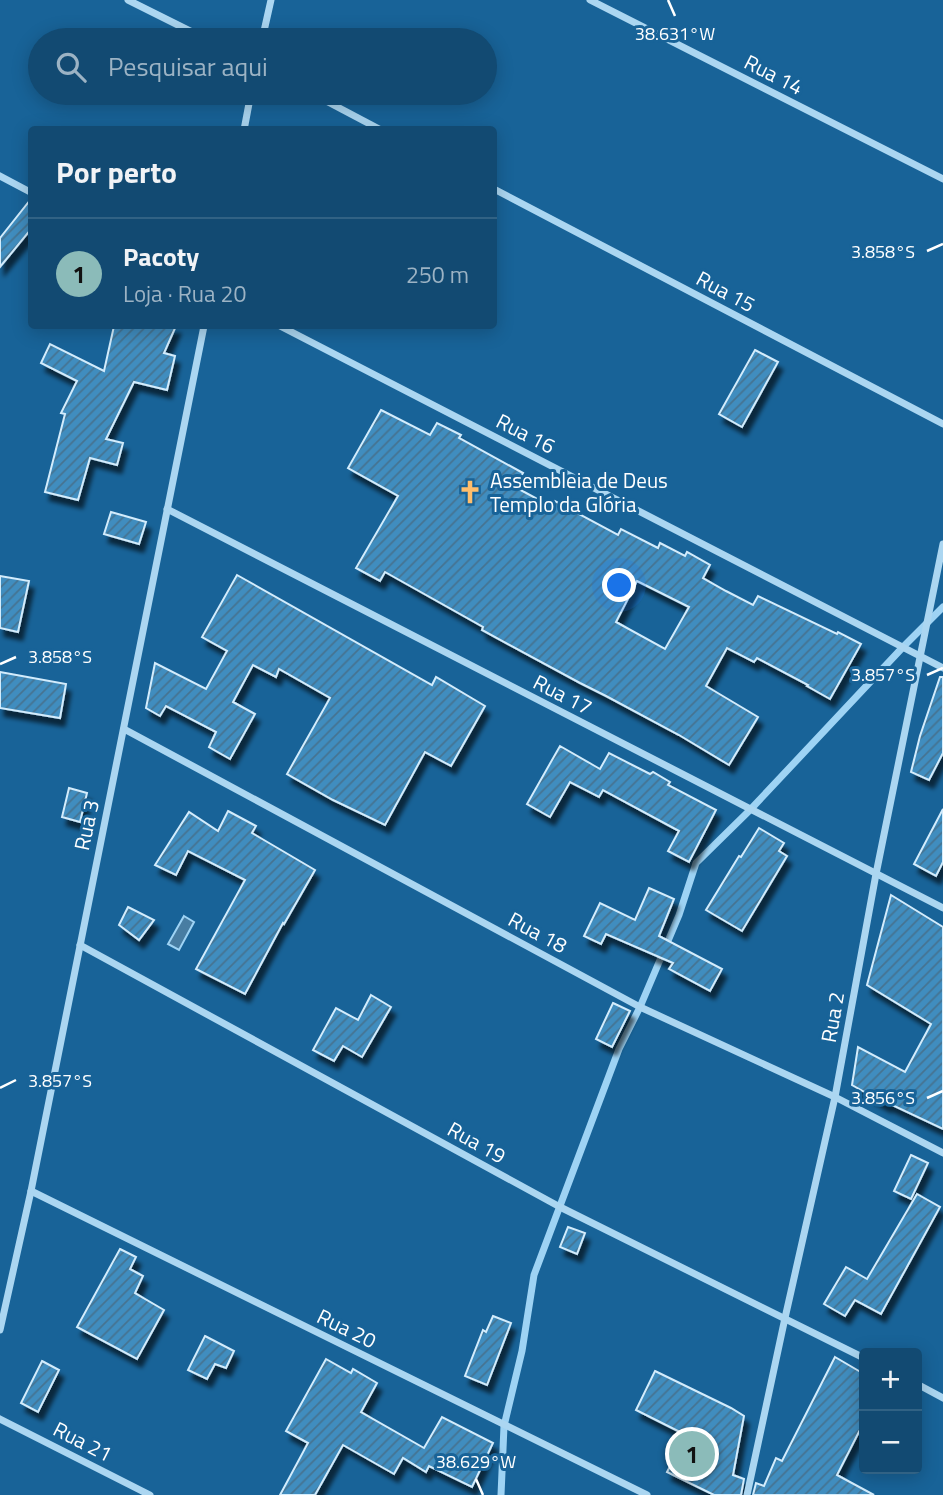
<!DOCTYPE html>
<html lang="pt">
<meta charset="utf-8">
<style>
body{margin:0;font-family:"Titillium Web",sans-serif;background:#1f547a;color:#f1f3f6}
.controls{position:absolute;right:21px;bottom:21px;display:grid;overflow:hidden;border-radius:7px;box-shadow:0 4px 18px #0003}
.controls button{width:63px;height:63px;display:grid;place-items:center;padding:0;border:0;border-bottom:2px solid #316284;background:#124a72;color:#f1f3f6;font:35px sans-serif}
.you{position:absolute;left:620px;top:586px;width:24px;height:24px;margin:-18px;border:5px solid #fff;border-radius:50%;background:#1a73e8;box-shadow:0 0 0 10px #1a73e833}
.badge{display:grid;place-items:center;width:46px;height:46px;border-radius:50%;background:#8bbbb9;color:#111;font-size:23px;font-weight:700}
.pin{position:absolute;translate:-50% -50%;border:4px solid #fff;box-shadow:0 2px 7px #0006}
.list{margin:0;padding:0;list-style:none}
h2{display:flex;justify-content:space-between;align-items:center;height:91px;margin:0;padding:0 28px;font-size:30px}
h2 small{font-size:23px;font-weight:400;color:#9cb3c4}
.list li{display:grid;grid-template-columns:46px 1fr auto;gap:21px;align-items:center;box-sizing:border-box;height:112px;padding:0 28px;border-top:2px solid #316284}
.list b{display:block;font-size:26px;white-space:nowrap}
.list p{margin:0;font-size:23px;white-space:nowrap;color:#9cb3c4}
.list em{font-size:23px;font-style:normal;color:#9cb3c4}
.icon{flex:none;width:38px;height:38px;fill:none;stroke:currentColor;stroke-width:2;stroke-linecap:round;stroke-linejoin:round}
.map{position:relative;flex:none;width:943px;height:1495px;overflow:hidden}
.search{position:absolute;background:#124a72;box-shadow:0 4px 18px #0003;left:28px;top:28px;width:469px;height:77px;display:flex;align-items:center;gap:18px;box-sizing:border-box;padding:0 24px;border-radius:38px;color:#9cb3c4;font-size:26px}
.panel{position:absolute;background:#124a72;box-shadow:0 4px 18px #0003;left:28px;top:126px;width:469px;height:203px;border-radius:7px}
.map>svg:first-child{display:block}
.water{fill:url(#water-ripples);stroke:#9ed3f4;stroke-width:2}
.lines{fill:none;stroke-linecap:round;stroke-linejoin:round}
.stream{stroke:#9ed3f4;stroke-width:7}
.building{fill:url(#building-hatch);stroke:#d3ecfc;stroke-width:2;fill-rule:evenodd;filter:url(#shadow)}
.street{stroke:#abd6f1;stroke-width:7}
.ticks{fill:none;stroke:#fff;stroke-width:2.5}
.labels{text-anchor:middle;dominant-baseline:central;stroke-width:6;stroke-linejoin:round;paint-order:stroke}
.street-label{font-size:21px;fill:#fff;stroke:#186398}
.poi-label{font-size:21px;fill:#fff;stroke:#186398;text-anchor:start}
.ticks-label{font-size:18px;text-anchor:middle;fill:#fff;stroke:#186398;stroke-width:6;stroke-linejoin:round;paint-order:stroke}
</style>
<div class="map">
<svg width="943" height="1495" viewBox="0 0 943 1495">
<defs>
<pattern id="water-ripples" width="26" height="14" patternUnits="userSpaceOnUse" patternTransform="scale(1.75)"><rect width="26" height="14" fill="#487da2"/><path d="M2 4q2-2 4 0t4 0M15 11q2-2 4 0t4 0" fill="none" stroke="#4a6477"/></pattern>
<pattern id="building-hatch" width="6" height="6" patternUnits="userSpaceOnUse" patternTransform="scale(1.75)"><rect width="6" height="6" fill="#408dbf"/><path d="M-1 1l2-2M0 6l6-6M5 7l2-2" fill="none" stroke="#457391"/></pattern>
<filter id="shadow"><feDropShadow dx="4.5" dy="8" stdDeviation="2" flood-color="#0009"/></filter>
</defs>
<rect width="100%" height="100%" fill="#186398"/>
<path class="water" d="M184,916L194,922L179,950L168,944Z"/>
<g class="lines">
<path class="stream" d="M501,1495L504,1426L522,1351L534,1275L619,1049L640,1007L679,915L696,863L750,810L903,647L943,607"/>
</g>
<g class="building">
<path d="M31,199L32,228L0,267V238Z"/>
<path d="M114,326H176L164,353L175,356L167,390L134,382L106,439L123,443L117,465L90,458L78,500L45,492L65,414L61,413L77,381L41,363L50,344L104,371Z"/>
<path d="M755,350L778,362L742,427L719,414Z"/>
<path d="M381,410L430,435L437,423L461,435L459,438L523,473L515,487L552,507L555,501L618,535L621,529L658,548L660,543L685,556L687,552L710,565L703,578L726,591L753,605L758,596L837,634L838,632L861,644L830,699L807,686L808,685L757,658L754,662L727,648L706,686L758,717L729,765L679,735L606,696L580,683L482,630L483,627L385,572L380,581L356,568L398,496L348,468ZM637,581L689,607L665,649L616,622Z"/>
<path d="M111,512L146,522L139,544L104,534Z"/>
<path d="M237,575L432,685L436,677L485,706L451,766L425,752L385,825L333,800L287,774L330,698L279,669L276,677L253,665L233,702L255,714L230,759L209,747L216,732L166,706L160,716L146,708L155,663L206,689L227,651L202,637Z"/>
<path d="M0,576L29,581L18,632L0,628Z"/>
<path d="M0,672L66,684L60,718L0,708Z"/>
<path d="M940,677H943V753L929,780L911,772L920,736Z"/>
<path d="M560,746L600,769L609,753L650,774L653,772L670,782L668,785L716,810L689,862L668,851L679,831L603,790L599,797L570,782L550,817L527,804Z"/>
<path d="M69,788L87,793L80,822L62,817Z"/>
<path d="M943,809V862L936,876L914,864Z"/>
<path d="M228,811L256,826L252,833L315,870L284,924L283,923L245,994L196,969L245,880L188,851L176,875L155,865L189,812L218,831Z"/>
<path d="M759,828L784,843L779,851L787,856L742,931L706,910L739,856L741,857Z"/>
<path d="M649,888L674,899L659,936L722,969L710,991L669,969L673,963L606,934L601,944L584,936L600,903L635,920Z"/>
<path d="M891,895L943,927V1129L886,1102V1104L852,1085L858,1047L905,1072L931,1024L867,985Z"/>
<path d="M128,907L154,920L139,940L119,925Z"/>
<path d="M371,995L391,1007L362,1057L343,1046L334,1061L313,1050L336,1008L358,1020Z"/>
<path d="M613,1003L630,1011L612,1047L596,1039Z"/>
<path d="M911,1155L928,1163L911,1199L894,1191Z"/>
<path d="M917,1194L940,1207L881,1314L855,1300L845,1316L824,1304L846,1267L867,1279Z"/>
<path d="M568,1227L585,1233L577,1254L560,1247Z"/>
<path d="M120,1249L136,1257L130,1269L143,1276L135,1293L164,1310L137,1359L77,1327Z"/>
<path d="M493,1316L511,1323L487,1385L465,1376L483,1330L486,1332Z"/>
<path d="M205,1336L234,1351L226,1368L215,1364L207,1379L188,1370Z"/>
<path d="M835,1357L864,1374V1422L837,1475L874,1495H753L756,1483L764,1486L776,1458L782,1461Z"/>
<path d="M326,1359L351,1373L353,1369L377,1383L361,1412L424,1448L442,1417L493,1443L472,1487L429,1466L426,1472L403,1458L394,1474L343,1445L315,1495H280L308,1443L286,1431Z"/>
<path d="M42,1361L59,1370L38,1412L21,1403Z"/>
<path d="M655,1371L731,1408L744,1416L733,1475L744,1479L741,1495H714L667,1472L686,1435L636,1410Z"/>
</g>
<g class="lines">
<g class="street">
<path d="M128,0L208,40"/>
<path d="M590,0L943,179"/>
<path d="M262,40L271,0"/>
<path d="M311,93L381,130"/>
<path d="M244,130L251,93"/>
<path d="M0,176L32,193"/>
<path d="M494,189L943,424"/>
<path d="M280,326L943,668"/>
<path d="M167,509L943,908"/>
<path d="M124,729L640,1007L835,1097L943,1153"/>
<path d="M80,945L560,1207L864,1358"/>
<path d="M31,1191L647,1495"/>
<path d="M0,1330L31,1191L204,326"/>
<path d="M917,1384L943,1398"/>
<path d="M0,1419L150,1495"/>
<path d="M747,1495L785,1318L835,1097L876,874L943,544"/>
</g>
</g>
<path class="ticks" d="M668,0L675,16M927,251L943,244M0,664L16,657M927,675L943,668M0,1088L16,1080M927,1098L943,1091M476,1479L483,1495"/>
<defs>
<g id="church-bare" transform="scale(1.89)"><path d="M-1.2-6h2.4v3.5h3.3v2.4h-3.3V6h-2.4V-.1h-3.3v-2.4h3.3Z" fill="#ffbe6c" stroke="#186398" stroke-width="2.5" paint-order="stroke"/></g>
</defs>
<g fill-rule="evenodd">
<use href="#church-bare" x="470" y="492"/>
</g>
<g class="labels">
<g class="street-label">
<text transform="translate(774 74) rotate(27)">Rua 14</text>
<text transform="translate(726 291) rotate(28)">Rua 15</text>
<text transform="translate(526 433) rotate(27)">Rua 16</text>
<text transform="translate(563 694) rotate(27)">Rua 17</text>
<text transform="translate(86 825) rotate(-78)">Rua 3</text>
<text transform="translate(538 932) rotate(28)">Rua 18</text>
<text transform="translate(832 1017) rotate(-80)">Rua 2</text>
<text transform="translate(477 1142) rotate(29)">Rua 19</text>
<text transform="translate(347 1328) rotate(26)">Rua 20</text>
<text transform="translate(83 1441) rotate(27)">Rua 21</text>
</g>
<g class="poi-label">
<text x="490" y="480">Assembleia de Deus<tspan x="490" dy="24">Templo da Glória</tspan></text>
</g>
</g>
<g class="ticks-label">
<text x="675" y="40">38.631°W</text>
<text x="883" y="258">3.858°S</text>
<text x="60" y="663">3.858°S</text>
<text x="883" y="681">3.857°S</text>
<text x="60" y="1087">3.857°S</text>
<text x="883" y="1104">3.856°S</text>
<text x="476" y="1468">38.629°W</text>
</g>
</svg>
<div class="controls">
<button>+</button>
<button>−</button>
</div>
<div class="you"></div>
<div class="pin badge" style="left:692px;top:1454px">1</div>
<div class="search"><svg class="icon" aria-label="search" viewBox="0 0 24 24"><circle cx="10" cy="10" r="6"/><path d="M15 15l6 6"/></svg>Pesquisar aqui</div>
<section class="panel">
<h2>Por perto<small></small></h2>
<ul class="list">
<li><span class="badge">1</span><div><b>Pacoty</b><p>Loja · Rua 20</p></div><em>250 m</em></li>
</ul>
</section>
</div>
